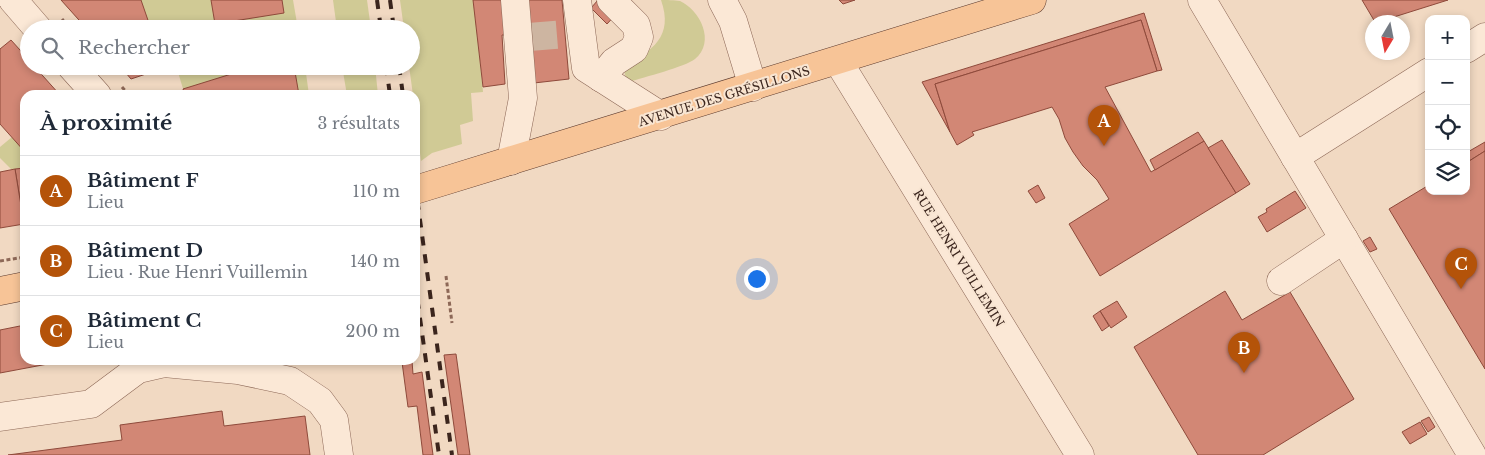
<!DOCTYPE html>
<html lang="fr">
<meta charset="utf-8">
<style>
body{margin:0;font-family:"Libre Baskerville",serif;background:#f6f6f7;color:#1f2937}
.controls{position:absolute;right:15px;top:15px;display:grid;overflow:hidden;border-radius:10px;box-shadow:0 2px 8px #0003}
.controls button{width:45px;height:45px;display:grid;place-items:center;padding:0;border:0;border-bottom:1px solid #e0e1e3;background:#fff;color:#1f2937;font:25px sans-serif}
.compass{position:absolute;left:1365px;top:15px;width:45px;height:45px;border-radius:50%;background:#fff;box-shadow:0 2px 8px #0003;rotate:190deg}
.you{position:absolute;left:756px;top:278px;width:18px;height:18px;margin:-12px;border:4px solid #fff;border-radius:50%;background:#1a73e8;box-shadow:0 0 0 8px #1a73e833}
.badge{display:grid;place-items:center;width:32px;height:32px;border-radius:50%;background:#b45309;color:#fff;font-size:16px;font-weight:700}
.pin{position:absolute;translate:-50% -41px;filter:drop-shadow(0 1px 2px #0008)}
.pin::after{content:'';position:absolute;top:26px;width:18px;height:15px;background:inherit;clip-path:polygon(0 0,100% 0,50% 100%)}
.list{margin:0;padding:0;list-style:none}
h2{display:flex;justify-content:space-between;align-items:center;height:65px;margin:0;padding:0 20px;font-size:21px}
h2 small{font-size:16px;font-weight:400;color:#747a83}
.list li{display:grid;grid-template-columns:32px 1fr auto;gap:15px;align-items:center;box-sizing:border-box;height:70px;padding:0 20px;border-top:1px solid #e0e1e3}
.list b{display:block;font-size:19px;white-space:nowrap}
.list p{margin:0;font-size:16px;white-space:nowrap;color:#747a83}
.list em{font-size:16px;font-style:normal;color:#747a83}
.icon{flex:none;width:28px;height:28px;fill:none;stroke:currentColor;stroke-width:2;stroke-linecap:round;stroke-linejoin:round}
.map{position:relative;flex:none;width:1485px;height:455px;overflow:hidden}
.search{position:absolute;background:#fff;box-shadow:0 2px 8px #0003;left:20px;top:20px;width:400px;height:55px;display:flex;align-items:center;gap:12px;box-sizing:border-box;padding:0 18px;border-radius:28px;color:#747a83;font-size:19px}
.panel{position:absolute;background:#fff;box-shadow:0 2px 8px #0003;left:20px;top:90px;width:400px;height:275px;border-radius:15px}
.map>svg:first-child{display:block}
.green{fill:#d0ca95}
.building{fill:#d28775;stroke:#8e4a3b}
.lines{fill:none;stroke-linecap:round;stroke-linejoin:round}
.minor-tunnel{stroke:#cdb5a1;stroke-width:28;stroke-dasharray:28 14;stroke-linecap:butt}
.minor-casing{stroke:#8d6857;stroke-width:29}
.major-casing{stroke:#5a382c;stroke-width:29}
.path{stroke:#8d6857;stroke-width:3;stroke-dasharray:4 2.5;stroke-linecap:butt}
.minor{stroke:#fbe8d6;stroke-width:28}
.major{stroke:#f7c497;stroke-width:28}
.rail{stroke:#3b251d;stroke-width:4;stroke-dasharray:9 9;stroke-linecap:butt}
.labels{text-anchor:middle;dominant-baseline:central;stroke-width:4;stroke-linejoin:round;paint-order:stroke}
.street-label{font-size:12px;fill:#3b251d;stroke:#f8e5d2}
</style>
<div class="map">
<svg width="1485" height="455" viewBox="0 0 1485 455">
<rect width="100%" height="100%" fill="#f1d9c2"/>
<g class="green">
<path d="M61,0H293L298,29H87Z"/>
<path d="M333,0H367L371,29H337Z"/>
<path d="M400,0H474L483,92L471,93L473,121L460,125L462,144L432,153L421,161L415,113V95H413L409,66H411V29H404Z"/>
<path d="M661,0C666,0 675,0 680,1C700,10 716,42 695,59C685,67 644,77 629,82L625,75L624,67C652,50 674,37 661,0Z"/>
<path d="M176,66H305L309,95H185Z"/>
<path d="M342,66H375L378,95H347Z"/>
<path d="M12,137L25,152V168L12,170L0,158V147Z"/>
</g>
<g class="building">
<path d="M61,0H141L151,29H87Z"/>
<path d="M211,0H282L284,13L215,24Z"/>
<path d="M473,0H504L507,35H502L505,84L483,87Z"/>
<path d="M525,0H562L569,79L534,83Z"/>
<path d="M598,0H629L607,24L591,8Z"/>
<path d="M839,0H855L843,4Z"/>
<path d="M1362,0H1448L1378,22H1375Z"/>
<path d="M1144,13L1162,70L1157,71L1141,20L935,84L950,132L922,82Z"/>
<path d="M1141,20L1157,71L1105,87L1151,172L1204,141L1236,193L1100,276L1069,224L1109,199L1097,180L1083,166L1073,152L1065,138L1059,119L1052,107L972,132L974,135L957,145L950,132L935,84Z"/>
<path d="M11,40L29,60V66H34L60,95H25V152L0,124V49Z"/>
<path d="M120,66H163L164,68L131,79Z"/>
<path d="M257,66H294L299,95H185L183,89Z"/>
<path d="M1198,132L1204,141L1155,170L1150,160Z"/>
<path d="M1222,140L1250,184L1236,193L1208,148Z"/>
<path d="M1485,142V151L1466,163V153Z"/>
<path d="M1485,151V369L1389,209L1429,185V191H1466V163Z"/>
<path d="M25,168V223L24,224L15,169Z"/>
<path d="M15,169L24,224L0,228V172Z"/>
<path d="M1038,185L1045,198L1036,203L1028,191Z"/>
<path d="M1295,191L1306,208L1267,232L1258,217L1267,212L1266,209Z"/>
<path d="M1370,237L1377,249L1370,252L1363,241Z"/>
<path d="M1225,291L1242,320L1290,292L1354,399L1263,455H1198L1134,347Z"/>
<path d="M1117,301L1127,317L1111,328L1100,311Z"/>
<path d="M1100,311L1109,326L1102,331L1093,316Z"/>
<path d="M25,325V360H69L0,373V330Z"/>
<path d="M456,354L470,455H458L444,355Z"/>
<path d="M412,361L413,374L422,372L433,455H423L417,406L408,407L402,362Z"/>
<path d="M222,411L224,426L305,416L310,455H8L122,440L120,425Z"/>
<path d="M1429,417L1435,427L1428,432L1421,421Z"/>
<path d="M1420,422L1427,434L1410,444L1402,432Z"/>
</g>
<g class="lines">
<path class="minor-tunnel" d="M529,37L565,34"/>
<g class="minor-casing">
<g id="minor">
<path d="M13,0L38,29"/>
<path d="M577,0L586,68L661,116"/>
<path d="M722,0L733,21L753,87"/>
<path d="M1202,0L1472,455"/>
<path d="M1466,49L1485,37"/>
<path d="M838,61L1080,455"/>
<path d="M71,66L97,95"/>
<path d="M601,78L614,62L634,49L639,37L636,25L611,0"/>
<path d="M1295,157L1429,72"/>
<path d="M511,161L523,98L515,0"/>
<path d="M1281,281L1344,239"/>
<path d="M164,363L238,370L290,381L320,401L334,420L339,455"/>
<path d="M0,417L91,404L138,369L164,363V360"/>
</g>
</g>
<g class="major-casing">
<g id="major">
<path d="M415,190L1032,0"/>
<path d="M0,291L25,286"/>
</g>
</g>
<g class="path">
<path d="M62,19L70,29"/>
<path d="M122,87L129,95"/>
<path d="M0,261L25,257"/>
<path d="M446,276L452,323"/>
<path d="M404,360L405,362"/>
</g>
<use href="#minor" class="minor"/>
<use href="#major" class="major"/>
<g class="rail">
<path d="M377,0L381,29"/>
<path d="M390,0L394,29"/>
<path d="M386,66L390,95"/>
<path d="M399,66L403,95"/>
<path d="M415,183L452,455"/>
<path d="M415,282L439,455"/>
</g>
</g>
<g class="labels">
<g class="street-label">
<text transform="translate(724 96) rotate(-17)">AVENUE DES GRÉSILLONS</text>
<text transform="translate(959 258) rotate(58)">RUE HENRI VUILLEMIN</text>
</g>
</g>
</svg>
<div class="controls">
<button>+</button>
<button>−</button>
<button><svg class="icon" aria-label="locate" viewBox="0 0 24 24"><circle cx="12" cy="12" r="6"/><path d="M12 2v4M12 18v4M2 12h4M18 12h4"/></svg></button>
<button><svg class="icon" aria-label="layers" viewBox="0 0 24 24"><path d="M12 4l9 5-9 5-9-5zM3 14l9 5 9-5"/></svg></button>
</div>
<svg class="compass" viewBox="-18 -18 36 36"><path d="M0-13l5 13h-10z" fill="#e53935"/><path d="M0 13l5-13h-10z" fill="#747a83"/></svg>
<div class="you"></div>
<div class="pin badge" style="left:1104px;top:146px">A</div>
<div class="pin badge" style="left:1244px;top:373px">B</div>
<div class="pin badge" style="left:1461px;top:289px">C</div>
<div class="search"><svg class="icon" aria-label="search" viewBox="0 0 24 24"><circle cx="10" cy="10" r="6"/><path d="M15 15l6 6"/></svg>Rechercher</div>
<section class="panel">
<h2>À proximité<small>3 résultats</small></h2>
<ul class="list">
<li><span class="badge">A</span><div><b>Bâtiment F</b><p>Lieu</p></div><em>110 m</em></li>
<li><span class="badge">B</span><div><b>Bâtiment D</b><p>Lieu · Rue Henri Vuillemin</p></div><em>140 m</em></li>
<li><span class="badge">C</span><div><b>Bâtiment C</b><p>Lieu</p></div><em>200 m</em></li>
</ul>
</section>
</div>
